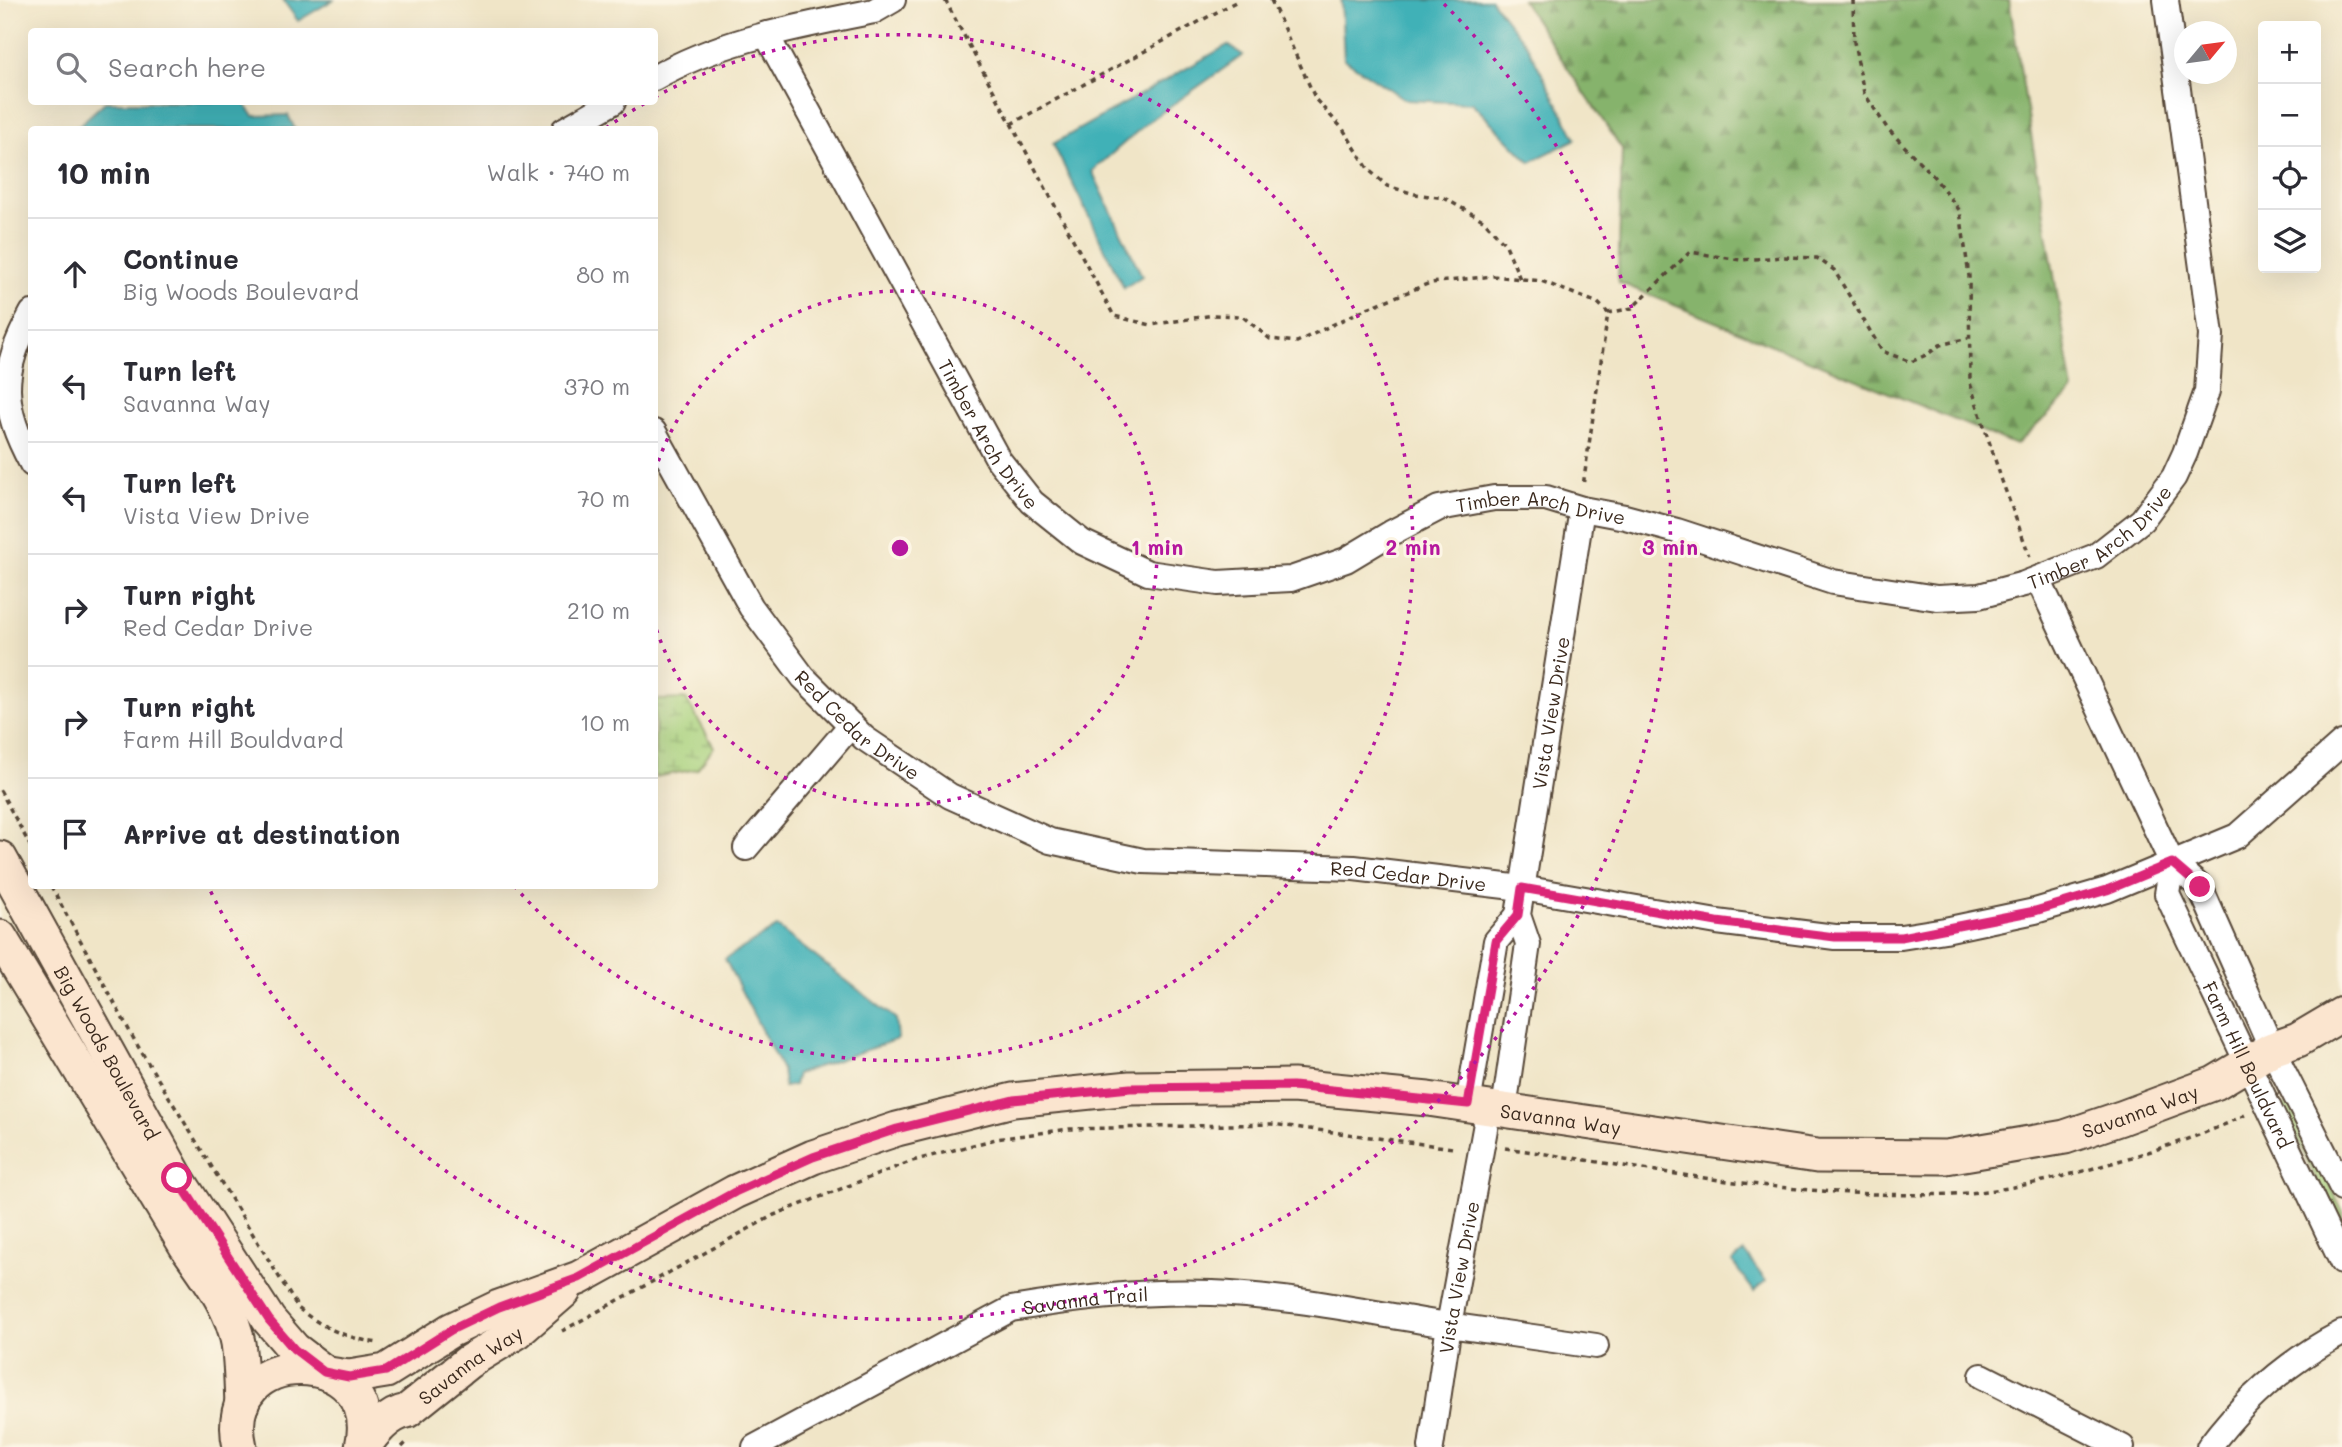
<!DOCTYPE html>
<meta charset="utf-8">
<style>
body{margin:0;font-family:Mali,sans-serif;background:#f7f7f7;color:#2b2b33}
.controls{position:absolute;right:21px;top:21px;display:grid;overflow:hidden;border-radius:7px;box-shadow:0 7px 28px #0002}
.controls button{width:63px;height:63px;display:grid;place-items:center;padding:0;border:0;border-bottom:2px solid #e1e1e2;background:#fff;color:#2b2b33;font:35px sans-serif}
.compass{position:absolute;left:2174px;top:21px;width:63px;height:63px;border-radius:50%;background:#fff;box-shadow:0 7px 28px #0002;rotate:61deg}
.stop{position:absolute;width:21px;height:21px;margin:-16px;border:5px solid #db2777;border-radius:50%;background:#fff}
.stop.end{background:#db2777;border-color:#fff;box-shadow:0 2px 7px #0008}
.list{margin:0;padding:0;list-style:none}
h2{display:flex;justify-content:space-between;align-items:center;height:91px;margin:0;padding:0 28px;font-size:30px}
h2 small{font-size:23px;font-weight:400;color:#7c7c81}
.list li{display:grid;grid-template-columns:46px 1fr auto;gap:21px;align-items:center;box-sizing:border-box;height:112px;padding:0 28px;border-top:2px solid #e1e1e2}
.list b{display:block;font-size:26px;white-space:nowrap}
.list p{margin:0;font-size:23px;white-space:nowrap;color:#7c7c81}
.list em{font-size:23px;font-style:normal;color:#7c7c81}
.icon{flex:none;width:38px;height:38px;fill:none;stroke:currentColor;stroke-width:2;stroke-linecap:round;stroke-linejoin:round}
.map{position:relative;flex:none;width:2342px;height:1447px;overflow:hidden}
.search{position:absolute;background:#fff;box-shadow:0 7px 28px #0002;left:28px;top:28px;width:630px;height:77px;display:flex;align-items:center;gap:18px;box-sizing:border-box;padding:0 24px;border-radius:7px;color:#7c7c81;font-size:26px}
.panel{position:absolute;background:#fff;box-shadow:0 7px 28px #0002;left:28px;top:126px;width:630px;height:763px;border-radius:7px}
.map>svg:first-child{display:block}
.grass{fill:url(#grass-dots);stroke:#727e4e;stroke-width:2}
.forest{fill:url(#forest-firs);stroke:#606e45;stroke-width:2}
.wetland{fill:url(#wetland-marsh);stroke:#727e4e;stroke-width:2}
.water{fill:#40b1b7;stroke:#3e6e6a;stroke-width:2}
.lines{fill:none;stroke-linecap:round;stroke-linejoin:round}
.street-casing{stroke:#564637;stroke-width:28}
.secondary-casing{stroke:#564637;stroke-width:37}
.path{stroke:#564637;stroke-width:3.5;stroke-dasharray:5 5;stroke-linecap:butt}
.street{stroke:#fff;stroke-width:24}
.secondary{stroke:#fbe5cf;stroke-width:33}
.route{stroke:#db2777;stroke-width:9}
.ring{fill:none;stroke:#b5179e;stroke-width:3.5;stroke-dasharray:3.5 7}
.labels{text-anchor:middle;dominant-baseline:central;stroke-width:6;stroke-linejoin:round;paint-order:stroke}
.street-label{font-size:19px;fill:#3b2a1e;stroke:#fcf5e5}
.centre{fill:#b5179e;stroke:#fcf5e5;stroke-width:3.5}
.ring-label{font-size:21px;text-anchor:middle;font-weight:bold;fill:#b5179e;stroke:#fcf5e5;stroke-width:6;stroke-linejoin:round;paint-order:stroke}
</style>
<div class="map">
<svg width="2342" height="1447" viewBox="0 0 2342 1447">
<defs>
<pattern id="grass-dots" width="8" height="8" patternUnits="userSpaceOnUse" patternTransform="scale(1.75)"><rect width="8" height="8" fill="#a8d17d"/><path d="M2 2h.1M6 6h.1" fill="none" stroke="#8aaa66" stroke-width="1.8" stroke-linecap="round"/></pattern>
<pattern id="forest-firs" width="22" height="20" patternUnits="userSpaceOnUse" patternTransform="scale(1.75)"><rect width="22" height="20" fill="#86b36c"/><path d="M5 1l3.5 6h-7zM16 11l3.5 6h-7z" fill="#6f9258"/></pattern>
<pattern id="wetland-marsh" width="20" height="14" patternUnits="userSpaceOnUse" patternTransform="scale(1.75)"><rect width="20" height="14" fill="#a8d17d"/><path d="M1 5h8M5 5V1M11 12h8M15 12V8" fill="none" stroke="#8aaa66"/></pattern>
</defs>
<rect width="100%" height="100%" fill="#fcf5e5"/>
<filter id="ink" filterUnits="userSpaceOnUse"><feTurbulence type="fractalNoise" baseFrequency=".0143" numOctaves="2"/><feDisplacementMap in="SourceGraphic" scale="14" xChannelSelector="R" yChannelSelector="G"/><feConvolveMatrix kernelMatrix="1 2 1 2 8 2 1 2 1" color-interpolation-filters="sRGB"/></filter>
<filter id="wash" filterUnits="userSpaceOnUse"><feTurbulence type="fractalNoise" baseFrequency=".00686" numOctaves="4" result="noise"/><feDisplacementMap in="SourceGraphic" scale="28" xChannelSelector="R" yChannelSelector="G"/><feGaussianBlur stdDeviation="1.57" result="paint"/><feColorMatrix in="noise" values="0 0 0 0 0 0 0 0 0 0 0 0 0 0 0 0 0 1.4 0 .05"/><feComposite in="paint" operator="in"/></filter>
<g filter="url(#wash)">
<rect width="100%" height="100%" fill="#f0e5c7"/>
<path class="grass" d="M2291,1102L2342,1210V1235L2282,1107Z"/>
<path class="forest" d="M1522,0H2009L2073,391L2016,445L1618,282L1622,149Z"/>
<path class="wetland" d="M686,699L714,747L697,769L655,777V700Z"/>
<g class="water">
<path d="M283,0H333L298,21Z"/>
<path d="M1341,0H1491L1528,47L1576,139L1530,162L1472,103L1406,100L1344,59Z"/>
<path d="M1228,45L1243,55L1148,122L1092,171L1142,276L1124,288L1053,144Z"/>
<path d="M105,102H243L254,116L288,115L295,129H75Z"/>
<path d="M777,927L896,1019L898,1039L797,1074L794,1085L784,1087L782,1070L725,959Z"/>
<path d="M1744,1252L1766,1281L1754,1291L1732,1262Z"/>
</g>
</g>
<g filter="url(#ink)">
<g class="lines">
<g class="street-casing">
<g id="street">
<path id="s1" d="M766,34L998,459L1032,502L1082,542L1148,573L1218,583L1291,579L1346,560L1391,533L1439,508L1494,498H1546L1582,509L1625,517L1677,531L1833,582L1937,598L1979,596L2024,584L2096,556L2142,520L2174,477L2185,453L2207,391L2211,335L2166,0"/>
<path d="M654,78C722,39 798,27 874,11L893,0"/>
<path d="M564,130L613,102"/>
<path d="M32,313C0,371 0,405 32,464"/>
<path id="s2" d="M654,432L751,607L803,677L864,738L950,796L1050,841L1143,861L1354,868L1522,888L1717,922L1835,937H1901L1945,930L2035,911L2107,890L2237,836L2342,743"/>
<path d="M2038,579L2172,863"/>
<path d="M746,848L851,725"/>
<path d="M1468,1104L1496,941L1518,915"/>
<path id="s3" d="M1504,1109L1528,944L1518,915L1582,509"/>
<path id="s4" d="M2342,1188L2272,1049L2200,887L2172,863L2167,894L2342,1262"/>
<path d="M1982,1376L2122,1447"/>
<path id="s5" d="M755,1447L1011,1309C1077,1298 1144,1290 1212,1293C1292,1296 1369,1313 1448,1325C1497,1332 1547,1339 1596,1346"/>
<path id="s6" d="M1431,1447L1449,1325L1489,1107"/>
<path d="M2209,1447C2244,1400 2290,1360 2342,1333"/>
</g>
</g>
<g class="secondary-casing">
<g id="secondary">
<path id="s7" d="M0,858L177,1178L269,1320L294,1349L324,1372"/>
<path d="M0,937L186,1246C206,1275 232,1307 238,1343C241,1363 241,1384 242,1404"/>
<path id="s8" d="M329,1374L349,1377L386,1371L451,1330L499,1307L579,1278L735,1192L813,1157L897,1129L1013,1100L1130,1088L1293,1086L1428,1099L1817,1156L1946,1157L2065,1137L2121,1118L2215,1083L2272,1049L2298,1040L2342,1014"/>
<path d="M240,1447C215,1341 386,1344 362,1447"/>
<path id="s9" d="M364,1447C373,1432 389,1414 407,1411L468,1362L517,1332L564,1291"/>
</g>
</g>
<g class="path">
<path d="M945,0L1114,316L1151,325L1213,315L1242,316L1270,339L1297,342L1365,309L1430,283L1493,276L1541,281L1598,303L1608,313L1583,486"/>
<path d="M1271,0L1316,100L1343,129L1369,170L1387,186L1415,194L1444,198L1483,220L1506,245L1520,279"/>
<path d="M1853,0L1854,42L1864,93L1887,128L1934,177L1960,211L1969,276L1970,383L2002,481L2030,557"/>
<path d="M1011,124L1239,0"/>
<path d="M1608,313L1632,308L1690,252L1740,260L1784,257L1817,258L1834,270L1882,351L1911,362L1928,354L1940,345L1968,338"/>
<path d="M0,790L32,849"/>
<path d="M51,886L136,1043L298,1308C322,1328 347,1338 378,1343"/>
<path d="M1505,1148C1654,1169 1802,1200 1953,1194C2015,1191 2076,1174 2135,1156C2174,1144 2212,1132 2249,1113"/>
<path d="M562,1331L774,1215L912,1161L996,1139L1069,1129L1272,1124L1453,1148"/>
<path d="M402,1447L408,1441"/>
</g>
<use href="#street" class="street"/>
<use href="#secondary" class="secondary"/>
</g>
</g>
<g class="lines" filter="url(#ink)">
<path class="route" d="M177,1178L269,1320L294,1349L324,1372L349,1377L386,1371L451,1330L499,1307L579,1278L735,1192L813,1157L897,1129L1013,1100L1130,1088L1293,1086L1468,1104L1496,941L1518,915L1522,888L1717,922L1835,937H1901L2035,911L2107,890L2172,863L2200,887"/>
</g>
<g class="ring">
<path d="M655 471A257 257 0 1 1 655 625"/>
<path d="M606 128A513 513 0 0 1 647 102M655 97A513 513 0 1 1 516 888"/>
<path d="M1444 4A770 770 0 1 1 208 886"/>
</g>
<g class="labels">
<g class="street-label">
<text stroke="none"><textPath href="#s1" startOffset="458">Timber Arch Drive</textPath></text>
<text stroke="none"><textPath href="#s1" startOffset="1088">Timber Arch Drive</textPath></text>
<text stroke="none"><textPath href="#s1" startOffset="1676">Timber Arch Drive</textPath></text>
<text stroke="none"><textPath href="#s3" startOffset="402">Vista View Drive</textPath></text>
<text stroke="none"><textPath href="#s2" startOffset="360">Red Cedar Drive</textPath></text>
<text stroke="none"><textPath href="#s2" startOffset="948">Red Cedar Drive</textPath></text>
<text stroke="none"><textPath href="#s7" startOffset="222">Big Woods Boulevard</textPath></text>
<text stroke="none"><textPath href="#s4" startOffset="590">Farm Hill Bouldvard</textPath></text>
<text stroke="none"><textPath href="#s8" startOffset="1883">Savanna Way</textPath></text>
<text stroke="none"><textPath href="#s8" startOffset="1295">Savanna Way</textPath></text>
<text stroke="none"><textPath href="#s6" startOffset="172">Vista View Drive</textPath></text>
<text stroke="none"><textPath href="#s5" startOffset="366">Savanna Trail</textPath></text>
<text stroke="none"><textPath href="#s9" startOffset="136">Savanna Way</textPath></text>
</g>
</g>
<circle cx="900" cy="548" r="10" class="centre"/>
<g class="ring-label">
<text x="1157" y="555">1 min</text>
<text x="1413" y="555">2 min</text>
<text x="1670" y="555">3 min</text>
</g>
</svg>
<div class="controls">
<button>+</button>
<button>−</button>
<button><svg class="icon" aria-label="locate" viewBox="0 0 24 24"><circle cx="12" cy="12" r="6"/><path d="M12 2v4M12 18v4M2 12h4M18 12h4"/></svg></button>
<button><svg class="icon" aria-label="layers" viewBox="0 0 24 24"><path d="M12 4l9 5-9 5-9-5zM3 14l9 5 9-5"/></svg></button>
</div>
<svg class="compass" viewBox="-18 -18 36 36"><path d="M0-13l5 13h-10z" fill="#e53935"/><path d="M0 13l5-13h-10z" fill="#7c7c81"/></svg>
<div class="stop" style="left:177px;top:1178px"></div>
<div class="stop end" style="left:2200px;top:887px"></div>
<div class="search"><svg class="icon" aria-label="search" viewBox="0 0 24 24"><circle cx="10" cy="10" r="6"/><path d="M15 15l6 6"/></svg>Search here</div>
<section class="panel">
<h2>10 min<small>Walk · 740 m</small></h2>
<ul class="list">
<li><svg class="icon" aria-label="ahead" viewBox="0 0 24 24"><path d="M12 20V5M6 11l6-6 6 6"/></svg><div><b>Continue</b><p>Big Woods Boulevard</p></div><em>80 m</em></li>
<li><svg class="icon" aria-label="left" viewBox="0 0 24 24"><path d="M17 20v-9H6M10 6l-5 5 5 5"/></svg><div><b>Turn left</b><p>Savanna Way</p></div><em>370 m</em></li>
<li><svg class="icon" aria-label="left" viewBox="0 0 24 24"><path d="M17 20v-9H6M10 6l-5 5 5 5"/></svg><div><b>Turn left</b><p>Vista View Drive</p></div><em>70 m</em></li>
<li><svg class="icon" aria-label="right" viewBox="0 0 24 24"><path d="M7 20v-9h11M14 6l5 5-5 5"/></svg><div><b>Turn right</b><p>Red Cedar Drive</p></div><em>210 m</em></li>
<li><svg class="icon" aria-label="right" viewBox="0 0 24 24"><path d="M7 20v-9h11M14 6l5 5-5 5"/></svg><div><b>Turn right</b><p>Farm Hill Bouldvard</p></div><em>10 m</em></li>
<li><svg class="icon" aria-label="arrive" viewBox="0 0 24 24"><path d="M6 21V4h12l-3 4 3 4H6"/></svg><div><b>Arrive at destination</b></div></li>
</ul>
</section>
</div>
